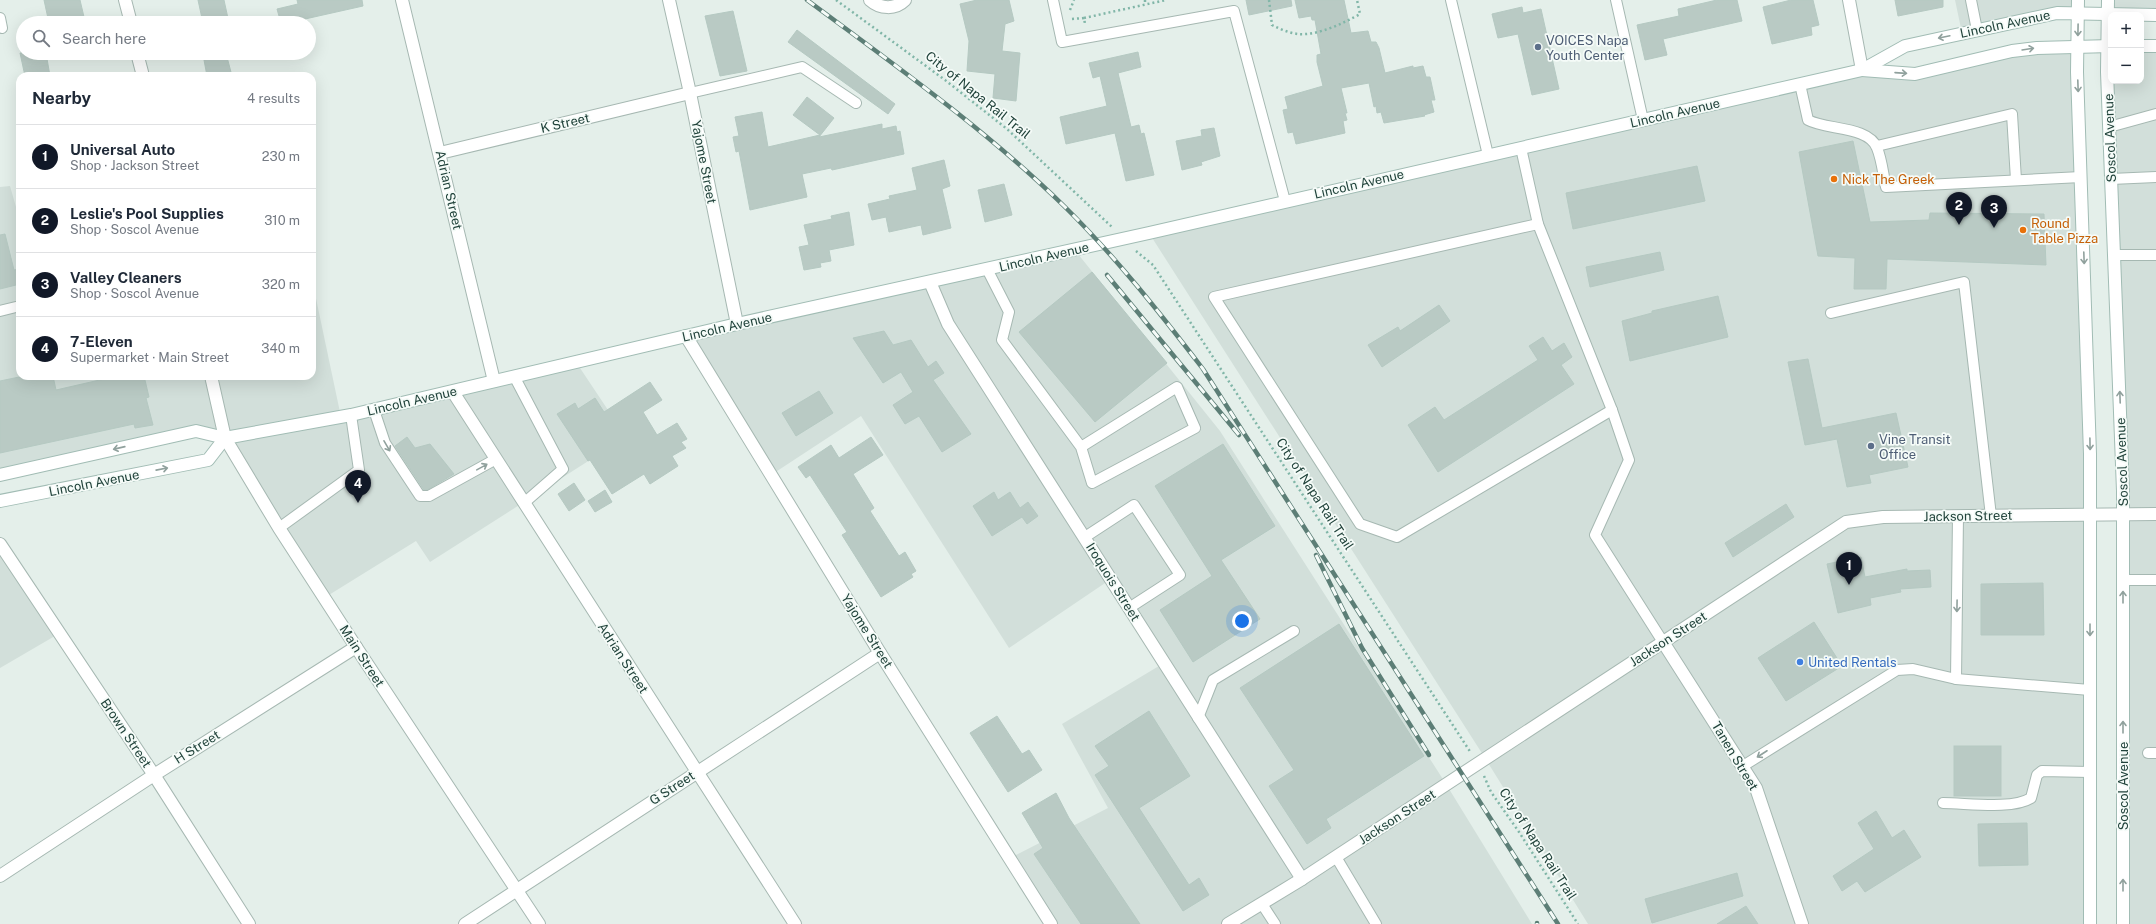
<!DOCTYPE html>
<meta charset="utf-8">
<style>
body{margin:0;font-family:"Public Sans",sans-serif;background:#f2f2f3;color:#1f2937}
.controls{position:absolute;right:12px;top:12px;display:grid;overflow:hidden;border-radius:8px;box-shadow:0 4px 16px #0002}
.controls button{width:36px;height:36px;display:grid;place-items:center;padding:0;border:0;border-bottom:1px solid #e0e1e3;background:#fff;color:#1f2937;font:20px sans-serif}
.you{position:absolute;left:1242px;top:621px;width:14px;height:14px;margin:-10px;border:3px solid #fff;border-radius:50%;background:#1a73e8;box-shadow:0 0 0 6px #1a73e833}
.badge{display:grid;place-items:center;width:26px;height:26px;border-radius:50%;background:#111827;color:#fff;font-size:13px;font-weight:700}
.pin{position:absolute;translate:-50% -33px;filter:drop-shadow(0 1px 2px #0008)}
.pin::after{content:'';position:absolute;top:21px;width:14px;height:12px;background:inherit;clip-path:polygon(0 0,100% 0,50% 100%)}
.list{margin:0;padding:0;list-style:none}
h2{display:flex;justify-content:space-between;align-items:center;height:52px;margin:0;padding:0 16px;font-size:17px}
h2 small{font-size:13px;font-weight:400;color:#747a83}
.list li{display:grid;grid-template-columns:26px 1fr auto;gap:12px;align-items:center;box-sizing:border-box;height:64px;padding:0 16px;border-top:1px solid #e0e1e3}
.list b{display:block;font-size:15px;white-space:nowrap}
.list p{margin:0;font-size:13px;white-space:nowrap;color:#747a83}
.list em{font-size:13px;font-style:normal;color:#747a83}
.icon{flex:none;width:22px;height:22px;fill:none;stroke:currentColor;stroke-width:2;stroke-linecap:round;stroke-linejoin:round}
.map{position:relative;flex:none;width:2156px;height:924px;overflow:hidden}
.search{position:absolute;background:#fff;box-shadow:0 4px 16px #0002;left:16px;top:16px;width:300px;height:44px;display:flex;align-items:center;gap:10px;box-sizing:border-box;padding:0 14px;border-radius:22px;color:#747a83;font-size:15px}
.panel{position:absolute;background:#fff;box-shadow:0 4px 16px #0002;left:16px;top:72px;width:300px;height:308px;border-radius:12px}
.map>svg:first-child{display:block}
.built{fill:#d2dfda}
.building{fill:#b9cac4;stroke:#b5c9c2}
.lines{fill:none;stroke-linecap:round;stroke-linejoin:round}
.service-casing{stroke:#a6b8b2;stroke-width:12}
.minor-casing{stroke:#a6b8b2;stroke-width:14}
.tertiary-casing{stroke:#a6b8b2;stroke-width:14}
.secondary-casing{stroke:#a1bcb4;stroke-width:14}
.path{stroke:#81b6a8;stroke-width:2.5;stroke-dasharray:2 3;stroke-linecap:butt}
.service{stroke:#fff;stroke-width:10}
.minor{stroke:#fff;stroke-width:12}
.tertiary{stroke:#fff;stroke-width:12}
.secondary{stroke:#fff;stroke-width:12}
.rail-casing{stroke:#5c7e76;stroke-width:4.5}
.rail{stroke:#f5fbf8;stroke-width:3;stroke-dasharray:9;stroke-linecap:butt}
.oneway{stroke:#90a19d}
.service-dot{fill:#5c6f8a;stroke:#f5fbf8;stroke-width:1.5}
.food-dot{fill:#e8710a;stroke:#f5fbf8;stroke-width:1.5}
.shop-dot{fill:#3f7fe0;stroke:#f5fbf8;stroke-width:1.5}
.labels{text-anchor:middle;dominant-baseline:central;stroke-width:3.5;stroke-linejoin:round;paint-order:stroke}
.street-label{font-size:13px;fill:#21433b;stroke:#f5fbf8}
.service-label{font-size:13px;fill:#4e5e75;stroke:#f5fbf8;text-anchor:start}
.food-label{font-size:13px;fill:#c56008;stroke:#f5fbf8;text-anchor:start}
.shop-label{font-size:13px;fill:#366cbe;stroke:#f5fbf8;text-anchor:start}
</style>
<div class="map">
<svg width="2156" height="924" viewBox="0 0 2156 924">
<rect width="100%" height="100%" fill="#e4efea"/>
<g class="built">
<path d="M1955,0H2078V13L1962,33Z"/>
<path d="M2108,0H2156V15L2108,13Z"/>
<path d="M2107,46H2111V81H2141V46H2156V924H2123V491Z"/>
<path d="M2078,47L2088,377L2090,924H1588L1485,758L1149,233L1862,70L1915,74L2012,51Z"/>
<path d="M10,186L20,221V376H312V290L314,289L341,417L576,362L626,437L430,562L416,541L324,598L224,438L196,431L0,475V187Z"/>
<path d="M1074,249L1220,431L1446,784L1532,924H1051L1010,858L1108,808L1062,724L1164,663L1111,579L1009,648L861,416L771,475L686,336Z"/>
<path d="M0,544L60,633L0,668Z"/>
</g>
<g class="building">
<path d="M44,0H80L84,17L49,23Z"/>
<path d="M198,0H224L229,23H203Z"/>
<path d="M297,0H362L363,6L305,19L306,23H281L277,9L298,4Z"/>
<path d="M977,0H1009L1014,21L1005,24L1002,51L1020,53L1016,101L993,98L995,74L967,71L969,41L960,4Z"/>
<path d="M1246,0H1291L1292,6L1249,15Z"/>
<path d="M1295,0H1344L1351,33L1368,31L1371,42H1376L1379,48L1385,73L1413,66V68L1423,66L1426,77H1430L1435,100H1431L1434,112L1424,115L1425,116L1384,123L1381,112L1377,113L1376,106L1374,107L1369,83L1341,88L1347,113H1345L1347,120L1343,121L1345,133L1296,144L1293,132L1288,133L1283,110L1288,109L1285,97L1323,86L1317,62V55L1321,54L1315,20H1312L1311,16L1299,18Z"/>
<path d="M1717,0H1737L1742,21L1663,39L1667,55L1645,60L1637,25L1679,16L1678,9Z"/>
<path d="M1791,0H1813L1819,25L1811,27L1812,35L1772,44L1763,7Z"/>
<path d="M1895,0H1943V7L1898,16Z"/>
<path d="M1522,7L1523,13L1541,9L1559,89L1532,95L1518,34L1498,38L1492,14Z"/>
<path d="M733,11L747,71L720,76L705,16Z"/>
<path d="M797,30L895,104L888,114L788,42Z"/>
<path d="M1138,52L1141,67L1118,73L1131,127L1139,125L1141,134L1144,133L1154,175L1126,181L1115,133L1066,144L1060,117L1107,106L1100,76L1093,78L1089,63Z"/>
<path d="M20,53H46L50,76H25Z"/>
<path d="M217,57L218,59L227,57L232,76H207L204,60Z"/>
<path d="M807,97L834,118L819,137L882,124V129L896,126L897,132L900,131L904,154L832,170L831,168L802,174L807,197L750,210L739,151L736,152L733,137L739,136L735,117L762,112L768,147L820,135L793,115Z"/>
<path d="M1214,128L1220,156L1201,162L1202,165L1182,170L1176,141L1202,136L1201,130Z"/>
<path d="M1853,141L1870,222L1929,220L1930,213L2044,214L2046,265L1887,259L1886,289H1854L1855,258L1818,256L1799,152Z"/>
<path d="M944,160L950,186L942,189L951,228L923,235L921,225L889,232L886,217L872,220L868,204L890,199L889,196L917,190L912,168Z"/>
<path d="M1697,166L1705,201L1573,229L1566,193Z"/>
<path d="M1004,184L1012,215L985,222L978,190Z"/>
<path d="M849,212L854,245L829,250L831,261L820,263L821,267L804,270L799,247L809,245L804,225L832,219L831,216Z"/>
<path d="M5,234L14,270L20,269V284L0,289V235Z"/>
<path d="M1660,252L1664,270L1590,287L1586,267Z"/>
<path d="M1092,272L1167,363L1095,422L1019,332Z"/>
<path d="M1718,296L1728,337L1630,361L1622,321L1652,313V311Z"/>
<path d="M1439,305L1450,321L1382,367L1368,345L1398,327L1400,331Z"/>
<path d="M884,331L893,345L911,340L928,367L936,361L944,373L933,380L971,434L942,452L919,416L905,424L893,405L913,392L901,372L883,383L853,338Z"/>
<path d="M1543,337L1552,351L1564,343L1572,357L1561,365L1574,384L1438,472L1408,425L1435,407L1444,420L1538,360L1529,346Z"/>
<path d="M1808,359L1822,428L1896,413L1908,467L1869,475L1871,483L1847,487L1837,439L1805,445L1788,362Z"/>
<path d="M24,376H53L56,390L117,376H144L149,397L146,398L153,425L135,428L134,424L0,453V381Z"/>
<path d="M650,382L662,400L643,412L657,435L677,423L687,439L681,442L686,448L672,456L678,466L650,484L644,474L612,494L590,460L588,461L557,414L575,403L578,409L595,398L604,412Z"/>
<path d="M819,391L833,413L796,436L782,413Z"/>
<path d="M407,437L415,448L430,444L454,474L427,490H424L395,446Z"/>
<path d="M871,437L883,455L853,474L874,508L870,511L899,556L905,552L916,571L911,574L913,577L881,597L842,535L847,532L810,475L806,478L798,467L831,445L839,458Z"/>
<path d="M1223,444L1275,526L1221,560L1260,619L1193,662L1160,610L1212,576L1155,486Z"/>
<path d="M574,483L585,500L569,511L558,494Z"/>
<path d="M605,490L612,502L595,512L588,501Z"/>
<path d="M994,492L998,500L1010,492L1020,508L1028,502L1038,516L1027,524L1022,517L992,536L973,506Z"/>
<path d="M1786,504L1794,517L1733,557L1725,543Z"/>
<path d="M1861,557L1865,577L1907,569V571L1930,570L1931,587L1900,589L1901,592L1870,598L1871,605L1838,613L1827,564Z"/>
<path d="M2043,583L2044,635H1981V584Z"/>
<path d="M1814,622L1842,666L1786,701L1758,658Z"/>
<path d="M1339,624L1424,756L1326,819L1331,828L1307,844L1269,786L1294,770L1240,688Z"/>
<path d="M1149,711L1190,776L1139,808L1189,885L1199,878L1209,895L1183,911L1095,775L1109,766L1095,746Z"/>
<path d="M997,716L1022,754L1029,750L1042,770L1008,792L970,733Z"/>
<rect x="1954" y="746" width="47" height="50"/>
<path d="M1056,793L1069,818L1140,924H1081L1034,854L1043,848L1022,813Z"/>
<path d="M1876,811L1892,838L1904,830L1921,857L1865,892L1857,881L1842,891L1833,876L1874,849L1858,823Z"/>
<path d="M2027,823L2028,865L1979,866L1978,824Z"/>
<path d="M1737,873L1743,896L1652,923L1645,899Z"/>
<path d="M1746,906L1758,924H1717Z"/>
</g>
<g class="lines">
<g class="service-casing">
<g id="service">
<path d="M1053,0L1062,42L1234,11L1285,201"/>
<path d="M1451,0L1488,155"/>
<path d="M1616,0L1643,120"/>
<path d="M1971,0L1977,30"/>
<path d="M0,18L2,28"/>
<path d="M1800,84L1808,120C1826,130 1869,126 1877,148C1882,160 1883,174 1886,187L2081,177"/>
<path d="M690,93L802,67L856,103"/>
<path d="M2109,127L2156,114"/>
<path d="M1877,146L2012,114L2016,180"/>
<path d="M1521,148L1538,224L1612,410L1629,460L1595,535L1663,642"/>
<path d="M2111,179L2156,177"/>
<path d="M1538,224L1214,297L1360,524L1397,537L1612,410"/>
<path d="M2114,255H2156"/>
<path d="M987,269L1009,312L1002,340L1081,447L1177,387L1195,428L1092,483L1081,447"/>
<path d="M0,311L20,306"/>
<path d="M1831,313L1964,282L1991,516"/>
<path d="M514,376L563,469L524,503"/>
<path d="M374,410L385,443L420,496H429L496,459"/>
<path d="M279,528L359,470L351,415"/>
<path d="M1085,537L1134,505L1180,575L1129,608"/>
<path d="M2123,580H2156"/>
<path d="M1956,679L1958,516"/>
<path d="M1198,718L1213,680L1294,631"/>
<path d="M2148,753H2156"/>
<path d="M1743,766L1897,670L1913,669L1956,679L2090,690"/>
<path d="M1943,803C1967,803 2012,810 2031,798L2037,775L2042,771L2090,772"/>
<path d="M1336,857L1376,924"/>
<path d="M1262,904L1275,924"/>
</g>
</g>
<g class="minor-casing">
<g id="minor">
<path d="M402,0L494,381"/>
<path d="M669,0L690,93L737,324"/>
<path d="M870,0C880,9 895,10 905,0"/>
<path d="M1849,0L1862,70"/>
<path d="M440,153L690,93"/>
<path d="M930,282L948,324L1302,879"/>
<path d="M686,336L880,653L1051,924"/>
<path d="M453,392L795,924"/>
<path d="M0,544L154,775L249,924"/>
<path d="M1663,642L1756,788L1802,924"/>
<path d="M0,876L154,775L356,647"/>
<path d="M465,924L880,653"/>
<path d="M1228,924L1302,879L1846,522L1883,517L2156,514"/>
</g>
</g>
<g class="tertiary-casing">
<g id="tertiary">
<path d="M125,0L131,23"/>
<path d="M137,53L143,76"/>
<path d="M211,376L225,438L279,528L356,647L539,924"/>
</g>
</g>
<g class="secondary-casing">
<g id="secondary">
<path d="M2078,0L2077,72L2090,454V924"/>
<path d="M2108,0L2107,72L2123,491V924"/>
<path d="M2141,46H2156"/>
<path d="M1862,70L1915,74L2012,51L2037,48L2111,46"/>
<path d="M0,475L196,431L225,438L351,415L737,324L1149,233L1862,70L1905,46L2057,13L2156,15"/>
<path d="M0,501L208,460L225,438"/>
</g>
</g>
<g class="path">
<path d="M836,0L945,80L1007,129L1112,227"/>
<path d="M1145,0V4"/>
<path d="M1269,0L1272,25C1280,29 1289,33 1298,34C1317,36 1344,23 1360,14L1357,0"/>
<path d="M1070,10L1074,0"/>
<path d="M1084,18L1166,0"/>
<path d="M1072,19L1084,18L1085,24"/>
<path d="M1136,251L1153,265L1471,753"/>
<path d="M1484,776L1491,792L1519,832L1578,924"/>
</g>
<use href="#service" class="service"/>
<use href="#minor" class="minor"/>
<use href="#tertiary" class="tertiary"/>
<use href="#secondary" class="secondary"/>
<g class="rail-casing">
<g id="rail">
<path d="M807,0C896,66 985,129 1064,206C1115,256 1160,313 1203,369L1558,924"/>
<path d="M1107,275L1239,435"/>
<path d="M1316,555L1362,648L1429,755"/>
<path d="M1537,923V924"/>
</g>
</g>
<use href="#rail" class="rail"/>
</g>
<defs><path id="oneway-shaft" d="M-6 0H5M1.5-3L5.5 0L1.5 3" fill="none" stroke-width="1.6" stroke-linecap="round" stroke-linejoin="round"/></defs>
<g class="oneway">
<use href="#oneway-shaft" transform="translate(2078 30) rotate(91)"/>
<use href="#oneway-shaft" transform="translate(1944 37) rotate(168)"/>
<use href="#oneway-shaft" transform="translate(2028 49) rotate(-9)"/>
<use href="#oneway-shaft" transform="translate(1901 73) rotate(4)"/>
<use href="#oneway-shaft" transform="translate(2078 86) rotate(88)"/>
<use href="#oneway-shaft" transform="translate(2084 258) rotate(88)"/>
<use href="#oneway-shaft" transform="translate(2120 397) rotate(-92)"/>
<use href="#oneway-shaft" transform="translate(2090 444) rotate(89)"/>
<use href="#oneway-shaft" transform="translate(387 446) rotate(60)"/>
<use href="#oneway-shaft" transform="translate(119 448) rotate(167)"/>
<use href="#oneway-shaft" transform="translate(482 467) rotate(-29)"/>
<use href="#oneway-shaft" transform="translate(162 469) rotate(-11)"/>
<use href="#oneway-shaft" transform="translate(2123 597) rotate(-90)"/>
<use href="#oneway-shaft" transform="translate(1957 606) rotate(91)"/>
<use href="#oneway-shaft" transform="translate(2090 630) rotate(90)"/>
<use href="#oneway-shaft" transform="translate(2123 727) rotate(-90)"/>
<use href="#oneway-shaft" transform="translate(1762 754) rotate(147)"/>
<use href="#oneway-shaft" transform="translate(2123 885) rotate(-90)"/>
</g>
<g class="service-dot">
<circle cx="1538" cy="47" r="4"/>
<circle cx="1871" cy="446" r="4"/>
</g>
<g class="food-dot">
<circle cx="1834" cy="179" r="4"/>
<circle cx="2023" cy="230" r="4"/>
</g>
<circle class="shop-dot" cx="1800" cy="662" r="4"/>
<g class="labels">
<g class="street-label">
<text transform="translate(2005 24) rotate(-12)">Lincoln Avenue</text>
<text transform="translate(978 95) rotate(39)">City of Napa Rail Trail</text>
<text transform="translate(1675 113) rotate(-13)">Lincoln Avenue</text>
<text transform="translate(565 123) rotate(-13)">K Street</text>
<text transform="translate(2110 138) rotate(-92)">Soscol Avenue</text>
<text transform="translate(704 162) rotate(79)">Yajome Street</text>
<text transform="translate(1359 184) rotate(-13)">Lincoln Avenue</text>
<text transform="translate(449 190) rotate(77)">Adrian Street</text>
<text transform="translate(1044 257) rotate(-13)">Lincoln Avenue</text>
<text transform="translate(727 327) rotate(-13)">Lincoln Avenue</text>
<text transform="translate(412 401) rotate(-13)">Lincoln Avenue</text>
<text transform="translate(2122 462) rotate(-92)">Soscol Avenue</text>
<text transform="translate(94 483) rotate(-11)">Lincoln Avenue</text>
<text transform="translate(1315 494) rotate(57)">City of Napa Rail Trail</text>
<text transform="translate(1968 516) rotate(-1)">Jackson Street</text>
<text transform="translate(1113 582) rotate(58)">Iroquois Street</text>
<text transform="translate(867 631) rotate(58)">Yajome Street</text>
<text transform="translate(1668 639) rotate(-33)">Jackson Street</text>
<text transform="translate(362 656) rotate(57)">Main Street</text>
<text transform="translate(623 658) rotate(57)">Adrian Street</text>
<text transform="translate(126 733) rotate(56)">Brown Street</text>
<text transform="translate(197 747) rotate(-32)">H Street</text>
<text transform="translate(1735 756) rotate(59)">Tanen Street</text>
<text transform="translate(2123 786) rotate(-90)">Soscol Avenue</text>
<text transform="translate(672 788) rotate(-33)">G Street</text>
<text transform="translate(1397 817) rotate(-33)">Jackson Street</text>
<text transform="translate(1538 844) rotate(57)">City of Napa Rail Trail</text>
</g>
<g class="service-label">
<text x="1546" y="40">VOICES Napa<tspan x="1546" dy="15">Youth Center</tspan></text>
<text x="1879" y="439">Vine Transit<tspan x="1879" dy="15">Office</tspan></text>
</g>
<g class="food-label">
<text x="1842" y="179">Nick The Greek</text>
<text x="2031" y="223">Round<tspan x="2031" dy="15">Table Pizza</tspan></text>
</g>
<g class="shop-label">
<text x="1808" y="662">United Rentals</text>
</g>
</g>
</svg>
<div class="controls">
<button>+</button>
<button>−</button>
</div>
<div class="you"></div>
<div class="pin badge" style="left:1849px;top:585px">1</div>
<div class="pin badge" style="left:1959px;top:225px">2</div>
<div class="pin badge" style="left:1994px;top:228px">3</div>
<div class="pin badge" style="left:358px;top:503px">4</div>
<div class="search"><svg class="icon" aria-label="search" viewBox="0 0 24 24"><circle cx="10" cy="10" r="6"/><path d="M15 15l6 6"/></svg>Search here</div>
<section class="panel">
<h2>Nearby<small>4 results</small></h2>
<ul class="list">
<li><span class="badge">1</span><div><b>Universal Auto</b><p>Shop · Jackson Street</p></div><em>230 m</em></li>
<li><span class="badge">2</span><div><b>Leslie's Pool Supplies</b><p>Shop · Soscol Avenue</p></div><em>310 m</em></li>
<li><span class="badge">3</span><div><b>Valley Cleaners</b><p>Shop · Soscol Avenue</p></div><em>320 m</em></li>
<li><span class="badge">4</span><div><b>7-Eleven</b><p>Supermarket · Main Street</p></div><em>340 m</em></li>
</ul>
</section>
</div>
